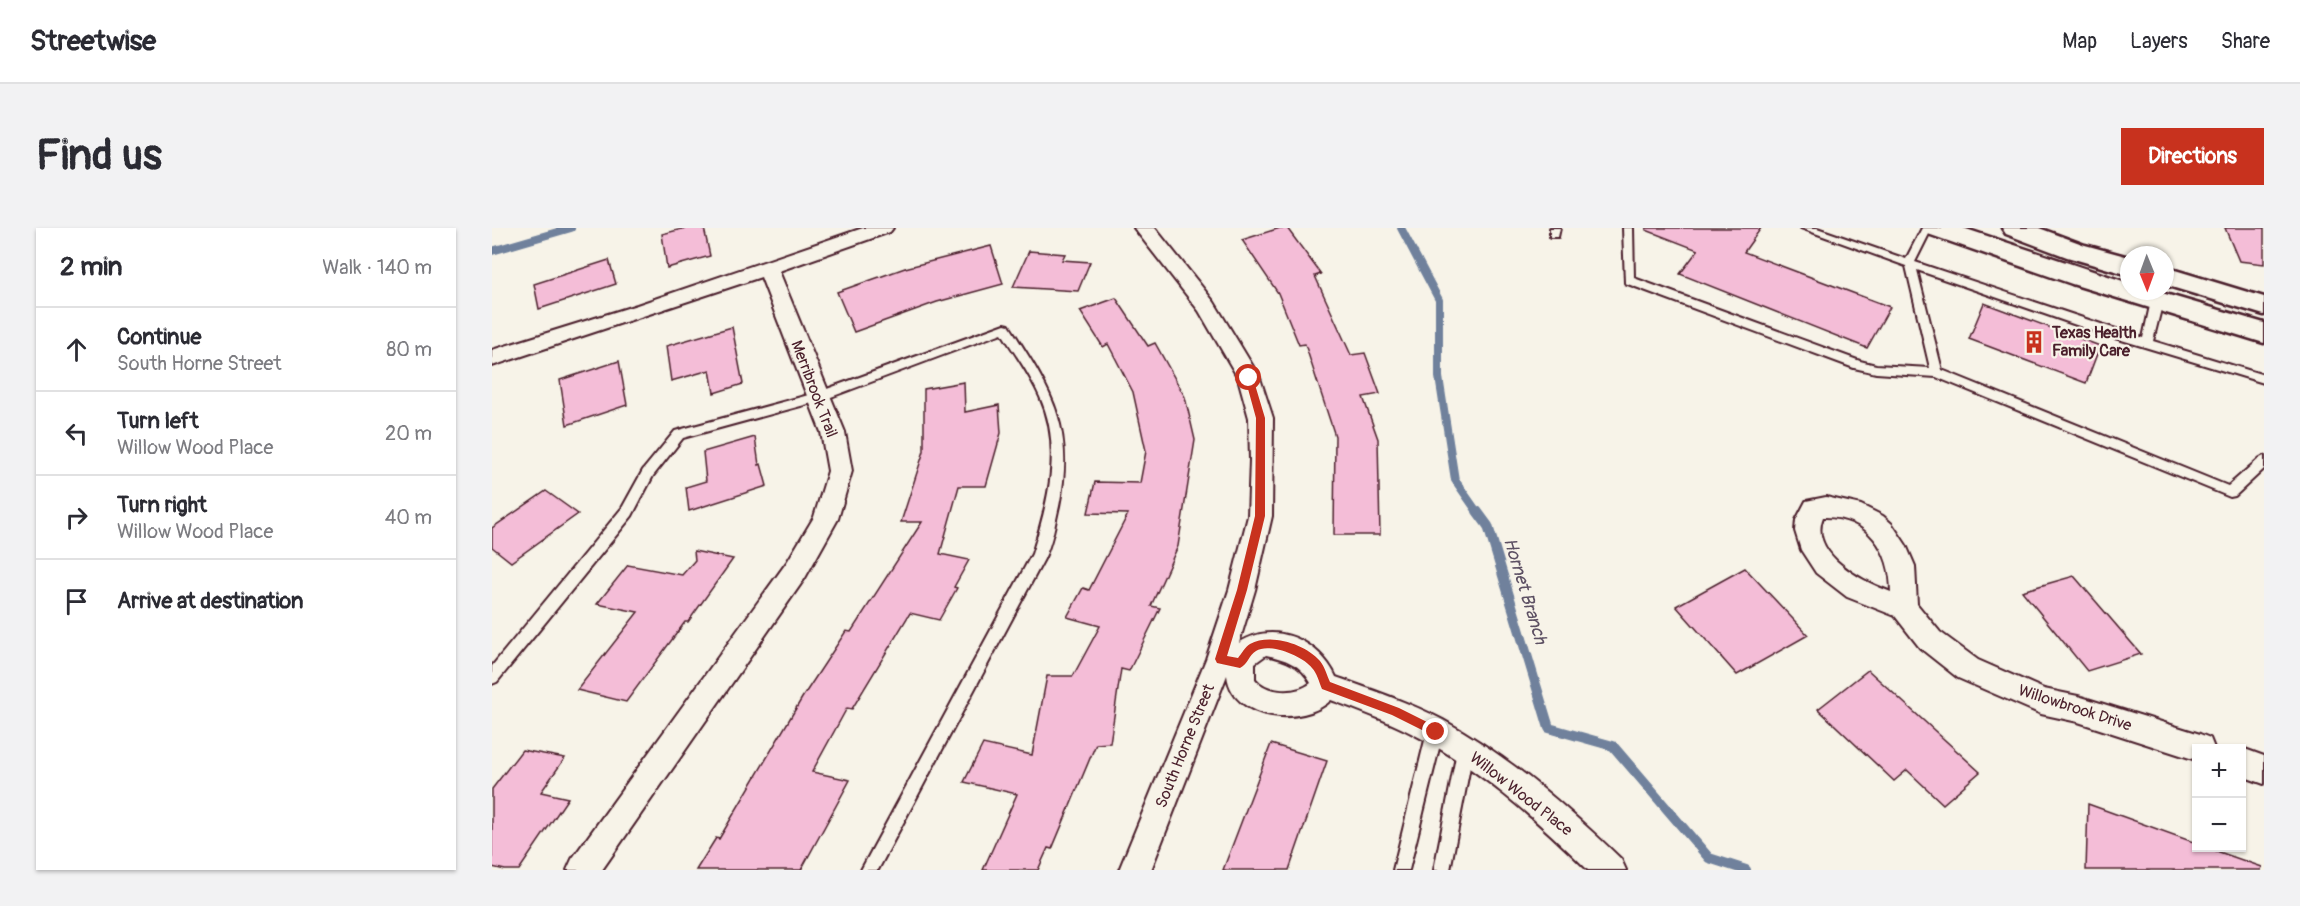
<!DOCTYPE html>
<meta charset="utf-8">
<style>
body{margin:0;font-family:Pangolin,sans-serif;background:#f2f2f3;color:#2b2b33}
.controls{position:absolute;right:18px;bottom:18px;display:grid;overflow:hidden;border-radius:0px;box-shadow:0 2px 4px #0004}
.controls button{width:54px;height:54px;display:grid;place-items:center;padding:0;border:0;border-bottom:2px solid #e1e1e2;background:#fff;color:#2b2b33;font:30px sans-serif}
.compass{position:absolute;left:1628px;top:18px;width:54px;height:54px;border-radius:50%;background:#fff;box-shadow:0 2px 4px #0004;rotate:179deg}
.stop{position:absolute;width:18px;height:18px;margin:-14px;border:4px solid #c8321e;border-radius:50%;background:#fff}
.stop.end{background:#c8321e;border-color:#fff;box-shadow:0 2px 6px #0008}
.list{margin:0;padding:0;list-style:none}
h2{display:flex;justify-content:space-between;align-items:center;height:78px;margin:0;padding:0 24px;font-size:26px}
h2 small{font-size:20px;font-weight:400;color:#7c7c81}
.list li{display:grid;grid-template-columns:39px 1fr auto;gap:18px;align-items:center;box-sizing:border-box;height:84px;padding:0 24px;border-top:2px solid #e1e1e2}
.list b{display:block;font-size:22px;white-space:nowrap}
.list p{margin:0;font-size:20px;white-space:nowrap;color:#7c7c81}
.list em{font-size:20px;font-style:normal;color:#7c7c81}
.icon{flex:none;width:33px;height:33px;fill:none;stroke:currentColor;stroke-width:2;stroke-linecap:round;stroke-linejoin:round}
.map{position:relative;flex:none;width:1772px;height:642px;overflow:hidden;border-radius:0px}
header{display:flex;align-items:center;gap:36px;box-sizing:border-box;height:84px;padding:0 30px;background:#fff;border-bottom:2px solid #e1e1e2}
header strong{font-size:28px}
nav{display:flex;gap:33px;margin-inline-start:auto;font-size:21px}
.intro{display:flex;align-items:center;justify-content:space-between;box-sizing:border-box;height:144px;padding:0 36px}
h1{margin:0;font-size:42px}
.button{padding:15px 27px;border-radius:0px;background:#c8321e;color:#fff;font-size:21px;font-weight:700}
main{display:flex;gap:36px;padding:0 36px}
aside{flex:1;background:#fff;border-radius:0px;box-shadow:0 2px 4px #0004}
.map>svg:first-child{display:block}
.lines{fill:none;stroke-linecap:round;stroke-linejoin:round}
.stream-far1{stroke:#6f819c;stroke-width:8}
.stream{stroke:#6f819c;stroke-width:10}
.building{fill:#f4bdd7;stroke:#4a1f2b;stroke-width:1.5}
.lane-casing{stroke:#4a1f2b;stroke-width:4}
.street-casing{stroke:#4a1f2b;stroke-width:4}
.secondary-casing{stroke:#4a1f2b;stroke-width:5}
.lane{fill:#f7f3e8;fill-rule:evenodd}
.street{fill:#f7f3e8;fill-rule:evenodd}
.secondary{fill:#f7f3e8;fill-rule:evenodd}
.route{fill:#c8321e}
.labels{text-anchor:middle;dominant-baseline:central;stroke-width:4.5;stroke-linejoin:round;paint-order:stroke}
.poi-label{font-size:16px;font-weight:bold;fill:#4a1f2b;stroke:#f7f3e8;text-anchor:start}
.street-label{font-size:16px;fill:#4a1f2b;stroke:#f7f3e8}
.water-label{font-size:18px;font-style:italic;fill:#5d5063;stroke:#f7f3e8}
</style>
<header>
<strong>Streetwise</strong>
<nav><a>Map</a><a>Layers</a><a>Share</a></nav>
</header>
<div class="intro"><h1>Find us</h1><a class="button">Directions</a></div>
<main>
<aside>
<h2>2 min<small>Walk · 140 m</small></h2>
<ul class="list">
<li><svg class="icon" aria-label="ahead" viewBox="0 0 24 24"><path d="M12 20V5M6 11l6-6 6 6"/></svg><div><b>Continue</b><p>South Horne Street</p></div><em>80 m</em></li>
<li><svg class="icon" aria-label="left" viewBox="0 0 24 24"><path d="M17 20v-9H6M10 6l-5 5 5 5"/></svg><div><b>Turn left</b><p>Willow Wood Place</p></div><em>20 m</em></li>
<li><svg class="icon" aria-label="right" viewBox="0 0 24 24"><path d="M7 20v-9h11M14 6l5 5-5 5"/></svg><div><b>Turn right</b><p>Willow Wood Place</p></div><em>40 m</em></li>
<li><svg class="icon" aria-label="arrive" viewBox="0 0 24 24"><path d="M6 21V4h12l-3 4 3 4H6"/></svg><div><b>Arrive at destination</b></div></li>
</ul>
</aside>
<div class="map">
<svg width="1772" height="642" viewBox="0 0 1772 642">
<rect width="100%" height="100%" fill="#f7f3e8"/>
<filter id="ink" filterUnits="userSpaceOnUse"><feTurbulence type="fractalNoise" baseFrequency=".0167" numOctaves="2"/><feDisplacementMap in="SourceGraphic" scale="12" xChannelSelector="R" yChannelSelector="G"/><feConvolveMatrix kernelMatrix="1 2 1 2 8 2 1 2 1" color-interpolation-filters="sRGB"/></filter>
<g filter="url(#ink)">
<g class="lines">
<g class="stream-far1">
<path d="M909,0L947,72V149L963,252L986,285"/>
<path d="M0,23L79,0"/>
</g>
<path class="stream" d="M985,283L996,298L1057,500L1121,518L1217,630L1254,642"/>
</g>
<g class="building">
<path d="M194,0H212L218,28L175,40L170,6Z"/>
<path d="M788,0H795L829,46L823,48L859,127L873,125L888,166L871,169L886,211L888,307H842L843,208L813,116L807,117L786,65L750,12Z"/>
<path d="M1154,0H1269L1252,24L1398,79L1375,120L1188,46L1206,22L1154,2Z"/>
<path d="M1733,0H1772V36L1747,33Z"/>
<path d="M499,18L511,56L445,74L362,104L345,64L413,40Z"/>
<path d="M537,23L573,26L570,32L598,34L586,63L521,59Z"/>
<path d="M117,32L124,56L47,81L42,56Z"/>
<path d="M624,70L656,118L663,115L693,169L703,212L686,318L659,378L668,380L637,443L629,441L618,515L604,516L560,621L556,620L546,642H491L525,566L472,554L491,516L540,527L555,448H581L608,398L575,389L591,360L597,362L636,286L596,285L603,254L648,255L654,223L641,164L616,116L611,119L588,83Z"/>
<path d="M1492,75L1608,118L1594,155L1477,111Z"/>
<path d="M240,99L251,156L222,165L218,142L179,153L174,118Z"/>
<path d="M127,133L135,177L75,197L68,152Z"/>
<path d="M472,154L473,184L507,177L509,205L494,258H467L448,326L477,332L462,359L465,360L447,392L418,385L360,481L355,480L320,544L358,552L309,642H204L224,610L227,611L310,470L354,403L359,404L430,294H409L432,223V161Z"/>
<path d="M263,209L267,237L269,236L275,258L197,283L194,259L214,253L211,224Z"/>
<path d="M54,263L86,286L19,334L0,319V300Z"/>
<path d="M202,323L241,331L196,394H193L134,474L85,462L146,384L105,376L136,337L190,347L203,332Z"/>
<path d="M1253,340L1316,407L1245,447L1184,378Z"/>
<path d="M1582,348L1649,426L1595,443L1530,363Z"/>
<path d="M1376,442L1488,544L1451,576L1415,542L1402,553L1326,481Z"/>
<path d="M779,516L835,533L797,642H731Z"/>
<path d="M30,522L73,530L49,564L76,570L27,642H13L0,639V561Z"/>
<path d="M1596,576L1704,615V620H1716L1770,639L1769,642H1594Z"/>
</g>
<g class="lines">
<g class="lane-casing">
<g id="lane">
<path d="M1058,0H1068L1066,9H1058Z"/>
<path d="M1131,0H1141L1142,50L1368,133L1384,137L1438,140L1414,38L1309,0H1325L1414,31L1430,0H1440L1423,34L1651,110L1659,73L1661,70H1669L1671,73L1661,113L1772,147V155L1613,107L1425,42L1450,142L1736,258L1768,230L1772,228V241L1743,268L1738,269L1444,149L1384,145L1362,140L1133,55Z"/>
<path d="M513,96L517,97C558,162 584,198 567,278C563,295 560,315 552,331L386,642H369L540,326C556,275 571,220 548,169C538,146 523,126 510,105L331,172L191,210L161,248L140,288L5,454L0,456V438L130,280L151,242L183,203L324,165Z"/>
<path d="M943,497L948,499L951,504L917,642H901L935,504L938,499Z"/>
<path d="M973,516L978,518L981,523L958,642H942L965,523L968,518Z"/>
</g>
</g>
<g class="street-casing">
<g id="street">
<path d="M371,0H401L398,4L287,43L353,204L360,243L346,291L313,350L110,642H75L80,631L295,334L322,289L336,243L329,204L269,49L0,138V122L145,77Z"/>
<path d="M642,0H663L722,74L768,150L781,190L780,288L763,362L747,415C782,391 828,413 844,449C880,462 917,474 951,492C1017,528 1075,579 1129,631L1134,642H1096C1043,590 986,539 919,505C894,492 866,482 839,472C811,499 740,493 735,447L659,642H627L714,431L737,362L756,288L758,232L757,190L746,150L707,83ZM774,427C793,431 809,436 819,455C804,467 775,466 763,451V435Z"/>
<path d="M1334,269L1369,277L1391,288L1400,296L1414,317L1423,338L1425,376L1448,404L1486,432L1552,461L1586,468L1708,506L1718,510L1722,520H1704V532L1586,494L1549,486L1466,450L1428,420L1403,388L1355,369L1324,345L1309,322L1303,303L1304,292L1314,273ZM1331,289C1376,288 1399,322 1399,364C1371,354 1316,326 1331,289Z"/>
<path d="M1749,520H1750L1772,528V556L1750,548Z"/>
</g>
</g>
<g class="secondary-casing">
<g id="secondary">
<path d="M1432,0H1471L1637,55V63H1663L1772,95V115L1580,56L1436,6Z"/>
<path d="M1510,0H1547L1593,17L1637,29V47L1575,29L1514,6Z"/>
<path d="M1673,39L1772,69V87L1673,57Z"/>
</g>
</g>
<use href="#lane" class="lane"/>
<use href="#street" class="street"/>
<use href="#secondary" class="secondary"/>
</g>
</g>
<path class="route" d="M757,147L761,150L773,190V288L755,362L735,428L746,430C750,425 753,419 758,416C778,405 813,416 828,433C833,439 835,448 838,454L907,480L947,500V507H940L900,487L830,461C827,454 825,445 820,440C811,428 777,414 764,423C757,427 756,436 748,440L725,435L723,431L745,362L763,288L764,190L753,150Z"/>
<defs>
<g id="building-bare" transform="scale(1.8)"><path d="M-4-6H4V6H1V3H-1V6H-4ZM-2.5-4.3h1.7v1.8h-1.7ZM.8-4.3h1.7v1.8H.8ZM-2.5-1h1.7V.8h-1.7ZM.8-1h1.7V.8H.8Z" fill="#c8321e" stroke="#f7f3e8" stroke-width="2.5" paint-order="stroke"/></g>
</defs>
<g fill-rule="evenodd">
<use href="#building-bare" x="1542" y="114"/>
</g>
<g class="labels">
<g class="poi-label">
<text x="1560" y="105">Texas Health<tspan x="1560" dy="18">Family Care</tspan></text>
</g>
<g class="street-label">
<text transform="translate(322 161) rotate(69)">Merribrook Trail</text>
<text transform="translate(1583 480) rotate(18)">Willowbrook Drive</text>
<text transform="translate(693 518) rotate(-68)">South Horne Street</text>
<text transform="translate(1029 566) rotate(38)">Willow Wood Place</text>
</g>
<g class="water-label">
<text transform="translate(1033 363) rotate(73)">Hornet Branch</text>
</g>
</g>
</svg>
<div class="controls">
<button>+</button>
<button>−</button>
</div>
<svg class="compass" viewBox="-18 -18 36 36"><path d="M0-13l5 13h-10z" fill="#e53935"/><path d="M0 13l5-13h-10z" fill="#7c7c81"/></svg>
<div class="stop" style="left:757px;top:150px"></div>
<div class="stop end" style="left:944px;top:504px"></div>
</div>
</main>
